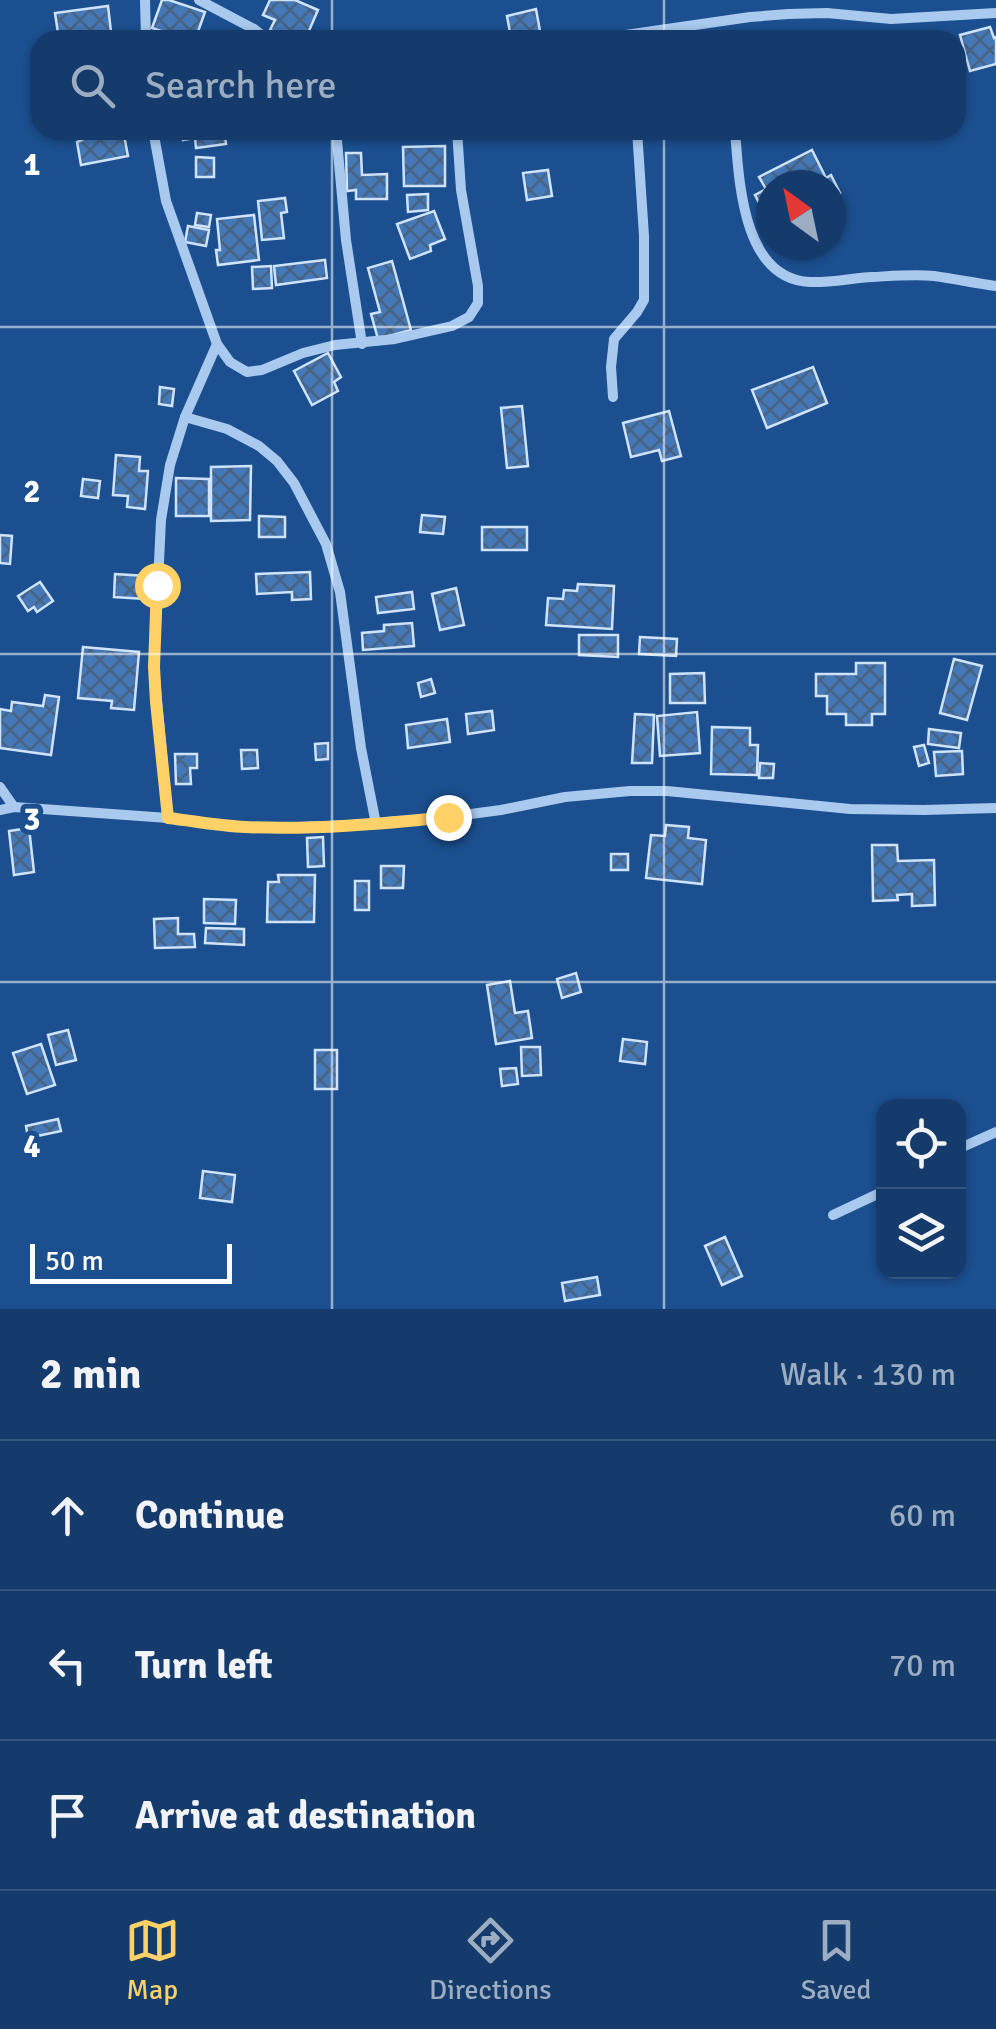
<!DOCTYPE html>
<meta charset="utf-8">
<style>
body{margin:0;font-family:Signika,sans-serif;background:#1d4271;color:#f1f3f6}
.controls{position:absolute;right:30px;bottom:30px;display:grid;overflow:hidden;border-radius:20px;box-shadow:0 2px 8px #0004}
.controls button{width:90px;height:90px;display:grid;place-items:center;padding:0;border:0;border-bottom:2px solid #33557e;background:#143b6b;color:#f1f3f6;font:50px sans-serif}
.compass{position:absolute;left:756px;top:170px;width:90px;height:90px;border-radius:50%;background:#143b6b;box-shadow:0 2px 8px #0004;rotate:327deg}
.scale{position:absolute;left:30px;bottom:25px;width:202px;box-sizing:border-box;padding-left:10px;border:5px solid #fff;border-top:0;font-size:28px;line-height:35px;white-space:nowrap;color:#fff;-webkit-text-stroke:8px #1b4f8f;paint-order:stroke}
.stop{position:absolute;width:30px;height:30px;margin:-22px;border:8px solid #ffd166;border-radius:50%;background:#fff}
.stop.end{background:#ffd166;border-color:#fff;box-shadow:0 2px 10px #0008}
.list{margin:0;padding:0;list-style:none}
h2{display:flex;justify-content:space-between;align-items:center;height:130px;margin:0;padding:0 40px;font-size:42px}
h2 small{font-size:32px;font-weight:400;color:#9dadc1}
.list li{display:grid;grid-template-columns:65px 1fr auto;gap:30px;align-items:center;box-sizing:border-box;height:150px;padding:0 40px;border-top:2px solid #33557e}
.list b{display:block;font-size:38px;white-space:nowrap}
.list em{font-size:32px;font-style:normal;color:#9dadc1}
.icon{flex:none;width:55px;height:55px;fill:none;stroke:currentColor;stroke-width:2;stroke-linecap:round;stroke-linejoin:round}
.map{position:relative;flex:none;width:996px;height:1309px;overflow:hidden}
.search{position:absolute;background:#143b6b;box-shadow:0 2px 8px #0004;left:30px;right:30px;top:30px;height:110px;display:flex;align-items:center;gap:25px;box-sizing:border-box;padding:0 35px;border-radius:30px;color:#9dadc1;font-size:38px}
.sheet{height:580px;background:#143b6b}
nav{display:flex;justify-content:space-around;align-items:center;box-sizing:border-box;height:140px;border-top:2px solid #33557e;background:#143b6b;font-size:28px;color:#9dadc1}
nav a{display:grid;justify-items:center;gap:5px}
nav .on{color:#ffd166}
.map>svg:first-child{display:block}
.building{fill:url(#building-cross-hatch);stroke:#cfe3fa;stroke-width:2.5}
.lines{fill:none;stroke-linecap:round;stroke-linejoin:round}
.minor{stroke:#a9c9ee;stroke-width:10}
.route{stroke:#ffd166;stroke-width:12}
.grid{fill:none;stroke:#fff;stroke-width:2.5;stroke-opacity:0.55}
.grid-label{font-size:32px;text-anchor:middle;font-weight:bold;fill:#fff;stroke:#1b4f8f;stroke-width:10;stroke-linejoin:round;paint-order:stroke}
</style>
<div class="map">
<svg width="996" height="1309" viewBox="0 0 996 1309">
<defs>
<pattern id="building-cross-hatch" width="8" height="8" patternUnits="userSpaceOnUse" patternTransform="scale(2.5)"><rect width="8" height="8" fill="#4478b7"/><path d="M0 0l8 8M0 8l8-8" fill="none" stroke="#486282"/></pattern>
</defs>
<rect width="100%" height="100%" fill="#1b4f8f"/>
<g class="building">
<path d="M162,0H169L205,12L195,40H188L152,28Z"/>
<path d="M270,0H295L318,10L305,40H294L270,30L275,20L263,15Z"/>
<path d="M108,6L112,40H59L55,13Z"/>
<path d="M536,9L540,31L511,38L507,16Z"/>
<path d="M990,27L994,38L996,37V64L970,71L960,35Z"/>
<path d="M78,130H123L128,156L81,165L77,142L82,140Z"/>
<path d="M181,130H224L226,144L196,148L195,138L183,140Z"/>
<path d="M445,146V186H404L403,147Z"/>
<path d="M812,150L826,178L831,175L840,193L831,198V185H771V216L767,218L755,195L766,189L759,177Z"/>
<path d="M346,153H361L362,175L387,174V199H356V190L347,191Z"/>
<path d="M196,157L214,158V177H196Z"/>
<path d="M548,170L552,196L527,200L523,173Z"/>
<path d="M428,194V210L408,212L407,195Z"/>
<path d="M285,198L287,212L281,213L284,238L262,240L258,201Z"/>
<path d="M434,211L445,239L430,245L431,251L410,259L397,224Z"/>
<path d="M197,213L211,215L209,227L195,225Z"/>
<path d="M254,215L259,260L218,265L216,250H220L217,219Z"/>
<path d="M188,226L209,230L206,246L185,242Z"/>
<path d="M325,260L327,278L276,285L274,266Z"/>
<path d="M392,261L411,330L378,339L371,314L380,312L368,268Z"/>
<path d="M271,266L272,288L253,289L252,267Z"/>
<path d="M328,353L341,377L334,382L338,391L312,405L294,371Z"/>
<path d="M813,367L827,403L767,428L752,390Z"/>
<path d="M160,387L174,389L172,406L159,404Z"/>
<path d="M522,406L528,466L507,468L501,408Z"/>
<path d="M669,411L681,456L662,461L659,450L631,457L623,423Z"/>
<path d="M116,455L140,457L139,471H148L145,509L127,507L128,496L113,495Z"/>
<path d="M251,466L250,520L211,521V467Z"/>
<path d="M176,478L209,479V516H176Z"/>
<path d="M83,479L100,481L98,498L81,496Z"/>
<path d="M422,515L445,517L443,534L420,532Z"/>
<path d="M259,516L285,517V537H259Z"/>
<rect x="482" y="527" width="45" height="23"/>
<path d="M0,535L12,536L10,564L0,563Z"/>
<path d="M310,572L311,599L292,600V592L257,594L256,574Z"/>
<path d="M115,574L146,576L145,599L114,597Z"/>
<path d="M40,582L53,601L37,612L34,607L28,611L18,596Z"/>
<path d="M578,584L614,586L612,629L546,625L548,598L563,599L564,590L577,591Z"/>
<path d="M456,588L464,625L440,630L432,594Z"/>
<path d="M412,592L414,609L378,613L376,597Z"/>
<path d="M412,623L414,646L363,650L362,633L384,631V625Z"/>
<path d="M579,635H618V657L579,655Z"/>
<path d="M640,637L677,639L676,656L639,654Z"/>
<path d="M83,647L139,652L134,710L111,708L112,701L78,698Z"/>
<path d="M954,659L982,666L967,720L940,713Z"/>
<path d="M856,663H885V714H872V725H846V714H827V696H816V674H856Z"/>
<path d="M704,673L705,703H670V674Z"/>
<path d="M431,679L435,693L421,697L418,683Z"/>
<path d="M45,695L59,697L51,755L0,748V709L11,711L12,702L43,706Z"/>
<path d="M492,711L494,730L468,734L466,714Z"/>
<path d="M697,712L700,753L660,756L657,716Z"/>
<path d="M635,714L654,715L652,763H632Z"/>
<path d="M447,719L450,742L408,748L406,725Z"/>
<path d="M712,727L750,728V745H758L757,775L711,774Z"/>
<path d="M929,729L961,733L959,748L928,744Z"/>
<path d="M328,743V759L316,760L315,744Z"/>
<path d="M924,745L929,763L919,766L914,747Z"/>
<path d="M241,750H257L258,768L242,769Z"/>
<path d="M962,751L963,774L936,776L934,752Z"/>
<path d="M175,754H197V768H190L191,784H176Z"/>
<path d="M760,763L774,764L773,778H759Z"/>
<path d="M666,825L689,827L688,838L706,840L702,884L646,878L651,835L665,836Z"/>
<path d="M29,828L34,872L14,875L9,831Z"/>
<path d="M323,837L324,866L308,867L307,838Z"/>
<path d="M872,845H897L898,861L934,860L935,905L912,906V894L897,895L898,900L873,901Z"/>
<rect x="611" y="854" width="17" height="16"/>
<path d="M381,866H404L403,888H381Z"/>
<path d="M278,875H315L314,922H267L268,882H279Z"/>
<rect x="355" y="881" width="14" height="29"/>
<path d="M204,899L236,900L235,924L204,923Z"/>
<path d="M178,918V934H194L195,947L155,948L154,919Z"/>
<path d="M206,928L244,929V945L205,943Z"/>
<path d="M576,973L581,992L562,998L557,979Z"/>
<path d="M510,981L515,1013L528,1011L532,1038L496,1044L487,985Z"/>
<path d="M68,1030L76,1060L56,1065L48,1035Z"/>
<path d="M623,1039L647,1042L645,1064L620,1061Z"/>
<path d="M41,1044L55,1085L27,1094L13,1053Z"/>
<path d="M521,1047H540L541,1075L522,1076Z"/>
<rect x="315" y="1050" width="22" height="39"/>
<path d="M516,1068L518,1084L502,1086L500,1069Z"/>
<path d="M58,1119L61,1131L28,1138L26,1126Z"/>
<path d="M203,1171L235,1175L232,1202L200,1198Z"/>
<path d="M725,1237L742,1276L722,1285L705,1246Z"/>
<path d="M597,1277L600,1295L565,1301L562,1283Z"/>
</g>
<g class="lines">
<g class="minor">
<path d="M145,0L146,40"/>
<path d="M199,0L254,29L268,40"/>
<path d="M591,40L750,17L788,14L827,13L891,19L996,13"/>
<path d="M153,130L166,201L217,344L230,362L247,372L262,370L303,353L335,345L395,339L452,326L469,317L478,303V286L461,190L457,130"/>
<path d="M336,130L346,240L362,344"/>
<path d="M735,130C739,180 742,279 810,282C830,283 852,278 872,277C892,276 914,274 934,276C955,279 975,283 996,286"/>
<path d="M613,397L611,367L614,339L637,312L644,300V236L637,130"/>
<path d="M185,417L227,429L259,446L277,461L294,483L326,544L340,592L361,748L376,824"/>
<path d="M0,787L14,807"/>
<path d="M0,810L14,807L168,818L243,827H302L376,824L448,817L501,810L565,797L630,791H667L850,809L924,810L996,808"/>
<path d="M168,818L154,667L161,520L170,465L185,417L217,344"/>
<path d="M958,1149L996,1132"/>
<path d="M833,1215L884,1191"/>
</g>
</g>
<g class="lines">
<path class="route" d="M157,585L154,667L156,702L168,818C194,821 220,826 245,827C313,830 381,824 448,817"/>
</g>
<path class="grid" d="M332,0V40M664,0V40M332,130V1309M664,130V1309M0,327H996M0,654H996M0,982H996"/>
<g class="grid-label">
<text x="32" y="175">1</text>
<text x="32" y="502">2</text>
<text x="32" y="830">3</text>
<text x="32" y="1157">4</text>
</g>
</svg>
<div class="controls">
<button><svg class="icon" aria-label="locate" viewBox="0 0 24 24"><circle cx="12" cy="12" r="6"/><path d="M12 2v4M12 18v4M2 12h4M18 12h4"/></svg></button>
<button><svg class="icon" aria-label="layers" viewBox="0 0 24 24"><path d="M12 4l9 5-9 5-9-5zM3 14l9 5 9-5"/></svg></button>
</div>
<svg class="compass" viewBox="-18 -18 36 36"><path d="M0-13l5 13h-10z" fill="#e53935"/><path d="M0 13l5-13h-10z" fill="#9dadc1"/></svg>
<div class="scale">50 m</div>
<div class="stop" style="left:157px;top:585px"></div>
<div class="stop end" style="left:448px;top:817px"></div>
<div class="search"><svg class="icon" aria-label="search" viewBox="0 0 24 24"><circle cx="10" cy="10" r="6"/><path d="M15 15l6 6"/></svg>Search here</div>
</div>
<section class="sheet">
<h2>2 min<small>Walk · 130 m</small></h2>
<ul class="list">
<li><svg class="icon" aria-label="ahead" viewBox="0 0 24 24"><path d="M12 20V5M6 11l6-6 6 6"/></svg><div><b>Continue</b></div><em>60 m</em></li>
<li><svg class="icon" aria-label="left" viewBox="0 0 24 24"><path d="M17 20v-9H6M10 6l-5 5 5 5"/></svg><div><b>Turn left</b></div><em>70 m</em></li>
<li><svg class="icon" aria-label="arrive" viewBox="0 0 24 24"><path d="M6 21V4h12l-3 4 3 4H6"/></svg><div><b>Arrive at destination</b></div></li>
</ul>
</section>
<nav>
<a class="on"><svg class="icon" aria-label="map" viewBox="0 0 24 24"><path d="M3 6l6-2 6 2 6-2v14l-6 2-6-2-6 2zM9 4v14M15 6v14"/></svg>Map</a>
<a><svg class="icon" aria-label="directions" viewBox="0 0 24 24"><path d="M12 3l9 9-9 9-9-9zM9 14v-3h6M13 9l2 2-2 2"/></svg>Directions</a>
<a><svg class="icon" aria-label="saved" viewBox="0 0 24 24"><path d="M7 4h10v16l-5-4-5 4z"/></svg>Saved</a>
</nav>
